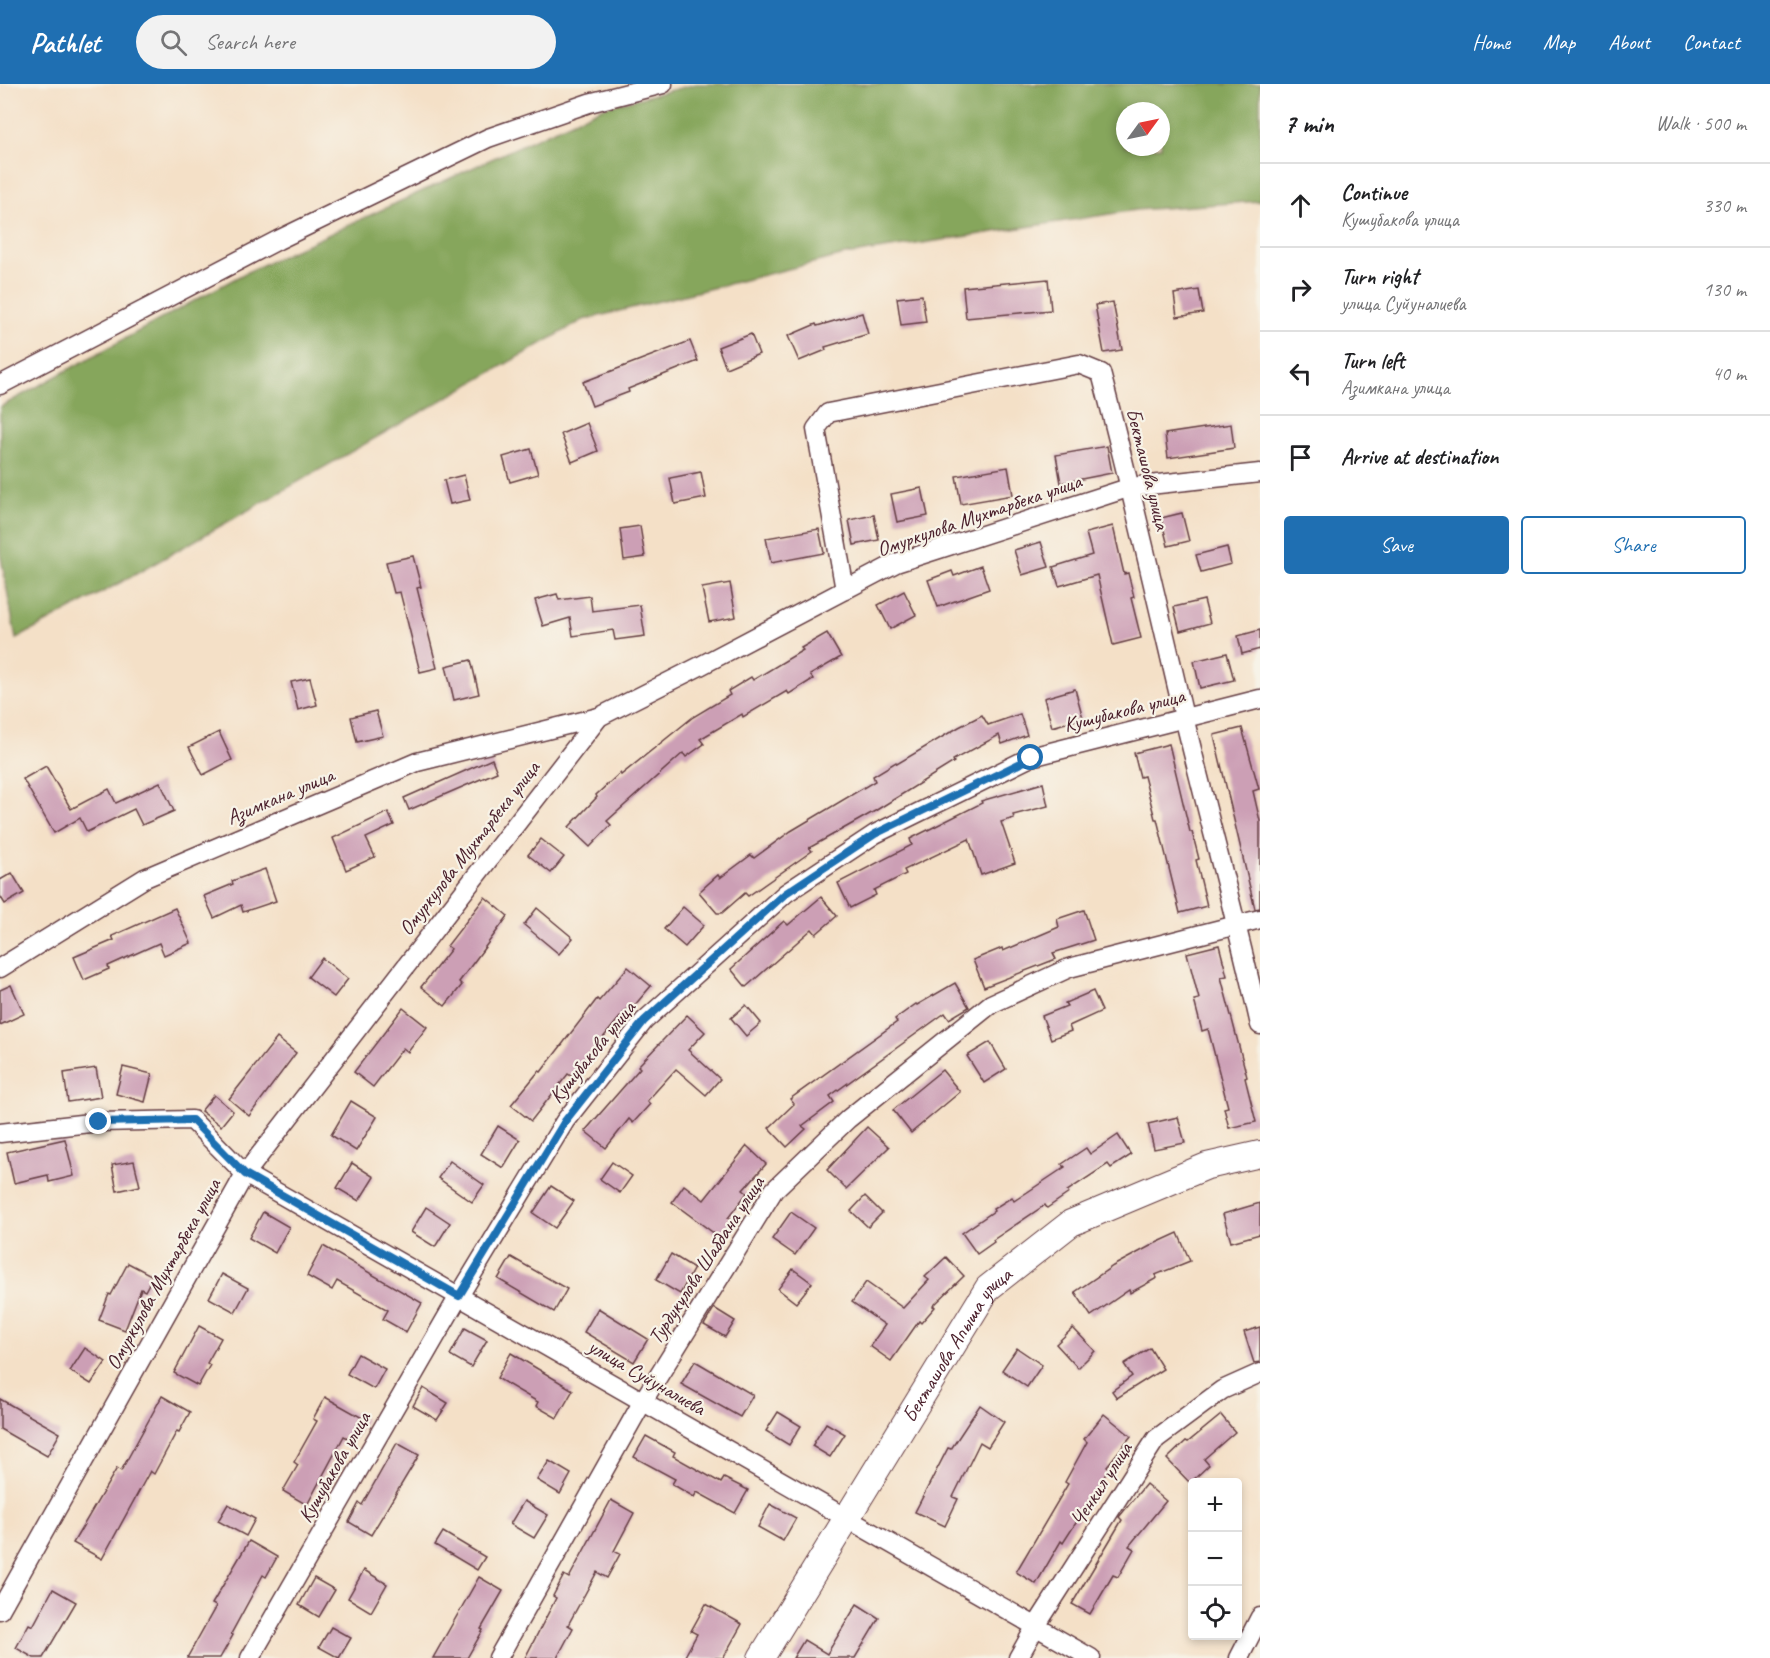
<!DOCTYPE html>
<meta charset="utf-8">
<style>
body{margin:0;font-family:Caveat,sans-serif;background:#f2f2f2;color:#202124}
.controls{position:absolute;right:18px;bottom:18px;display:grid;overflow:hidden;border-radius:6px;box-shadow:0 3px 9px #0003}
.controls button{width:54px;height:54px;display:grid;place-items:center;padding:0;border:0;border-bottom:2px solid #e0e0e0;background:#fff;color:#202124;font:30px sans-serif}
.compass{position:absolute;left:1116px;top:18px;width:54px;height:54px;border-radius:50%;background:#fff;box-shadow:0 3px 9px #0003;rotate:57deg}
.stop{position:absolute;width:18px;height:18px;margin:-14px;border:4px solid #1f6fb2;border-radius:50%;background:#fff}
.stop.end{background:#1f6fb2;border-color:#fff;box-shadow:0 2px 6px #0008}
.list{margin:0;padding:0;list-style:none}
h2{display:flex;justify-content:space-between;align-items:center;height:78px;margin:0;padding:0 24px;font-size:26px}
h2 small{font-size:20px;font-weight:400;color:#757577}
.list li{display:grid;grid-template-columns:39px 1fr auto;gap:18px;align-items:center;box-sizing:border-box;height:84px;padding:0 24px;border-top:2px solid #e0e0e0}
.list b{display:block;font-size:22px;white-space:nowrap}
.list p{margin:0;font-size:20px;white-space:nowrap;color:#757577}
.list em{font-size:20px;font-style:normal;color:#757577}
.actions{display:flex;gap:12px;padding:18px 24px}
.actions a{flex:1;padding:14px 0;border:2px solid #1f6fb2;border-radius:6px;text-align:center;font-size:21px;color:#1f6fb2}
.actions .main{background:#1f6fb2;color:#fff}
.icon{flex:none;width:33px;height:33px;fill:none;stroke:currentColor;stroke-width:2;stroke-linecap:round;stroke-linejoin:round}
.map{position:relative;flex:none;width:1260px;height:1574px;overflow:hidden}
header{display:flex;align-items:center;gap:36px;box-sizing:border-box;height:84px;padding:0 30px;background:#1f6fb2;color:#fff}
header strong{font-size:28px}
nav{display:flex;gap:33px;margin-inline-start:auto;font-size:21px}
.search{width:420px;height:54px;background:#f2f2f2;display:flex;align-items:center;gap:15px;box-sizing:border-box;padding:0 21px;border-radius:33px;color:#757577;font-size:22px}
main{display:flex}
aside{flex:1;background:#fff}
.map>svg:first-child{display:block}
.forest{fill:#86a65b;stroke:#686243;stroke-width:1.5;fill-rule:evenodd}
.building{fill:#cc9fb5}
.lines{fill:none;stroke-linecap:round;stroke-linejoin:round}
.street-casing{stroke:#643c42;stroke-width:21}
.secondary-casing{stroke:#643c42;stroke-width:28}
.street{stroke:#fff;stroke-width:18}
.secondary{stroke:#fff;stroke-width:26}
.route{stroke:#1f6fb2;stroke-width:8}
.labels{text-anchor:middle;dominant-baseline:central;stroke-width:4.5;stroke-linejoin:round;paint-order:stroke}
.street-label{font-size:21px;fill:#4a1f2b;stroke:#f7f3e8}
</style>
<header>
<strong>Pathlet</strong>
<div class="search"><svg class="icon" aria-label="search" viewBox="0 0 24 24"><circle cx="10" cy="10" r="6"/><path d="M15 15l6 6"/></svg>Search here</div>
<nav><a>Home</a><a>Map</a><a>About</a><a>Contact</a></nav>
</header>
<main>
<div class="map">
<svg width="1260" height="1574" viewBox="0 0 1260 1574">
<rect width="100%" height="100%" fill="#f7f3e8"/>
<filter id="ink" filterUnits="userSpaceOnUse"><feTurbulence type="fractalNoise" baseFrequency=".0167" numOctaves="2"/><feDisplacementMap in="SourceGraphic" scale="12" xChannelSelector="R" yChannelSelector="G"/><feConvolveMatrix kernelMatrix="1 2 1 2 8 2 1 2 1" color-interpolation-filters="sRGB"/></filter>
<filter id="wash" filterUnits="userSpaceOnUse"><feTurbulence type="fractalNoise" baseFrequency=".008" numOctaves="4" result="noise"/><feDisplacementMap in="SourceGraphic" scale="24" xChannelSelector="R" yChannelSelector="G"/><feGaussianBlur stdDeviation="1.35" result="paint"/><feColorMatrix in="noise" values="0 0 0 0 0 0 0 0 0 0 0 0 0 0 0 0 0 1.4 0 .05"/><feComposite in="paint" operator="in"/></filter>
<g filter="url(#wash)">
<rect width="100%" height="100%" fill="#f4e0c7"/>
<path class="forest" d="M696,0H1260V117L1136,126L845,171L583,236L136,490L16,555L0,468V323L245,189L604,23ZM1125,27H1161V63H1125Z"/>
<g id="blocks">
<g class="building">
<path d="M1048,195L1051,226L966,234L963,203Z"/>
<path d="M1199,206L1203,229L1177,233L1174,210Z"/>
<path d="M922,211L926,238L901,241L897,214Z"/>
<path d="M1113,218L1122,266L1104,269L1095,221Z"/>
<path d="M862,229L868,250L825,263L826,266L799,277L788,252L816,240L817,242Z"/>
<path d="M751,250L759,270L726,284L718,263Z"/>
<path d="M690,257L698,277L628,305L629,308L592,322L583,298Z"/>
<path d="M587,339L598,367L572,378L561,350Z"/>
<path d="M1231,340L1234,364L1168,374L1165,350Z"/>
<path d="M1107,362L1112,389L1061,399L1056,371Z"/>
<path d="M531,365L538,390L510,398L503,373Z"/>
<path d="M1008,383L1013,411L961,420L956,392Z"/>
<path d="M701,388L706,414L675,420L670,394Z"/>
<path d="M464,391L470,416L450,420L444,396Z"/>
<path d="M922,404L928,432L897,438L891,410Z"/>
<path d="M1182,429L1189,457L1168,462L1161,434Z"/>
<path d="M874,431L879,456L854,461L849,436Z"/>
<path d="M640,442L645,473L624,476L620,445Z"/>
<path d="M1113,442L1124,490L1128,489L1134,513L1131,514L1141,554L1113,561L1097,491L1059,502L1053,483L1092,471L1086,449Z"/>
<path d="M819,445L824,469L771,479L766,454Z"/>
<path d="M1041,458L1049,483L1022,491L1014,466Z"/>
<path d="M1227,463L1231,480L1201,488L1196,471Z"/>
<path d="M413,472L421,503L417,504L437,584L420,588L400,508L394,509L386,478Z"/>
<path d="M981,482L989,505L938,523L928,496L952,487L954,492Z"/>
<path d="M730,499L736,533L709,538L702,504Z"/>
<path d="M904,507L916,531L890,545L878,521Z"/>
<path d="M557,510L559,516L590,512L592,527L640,521L645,552L615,556L613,546L573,552L570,534L543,542L535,516Z"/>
<path d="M1204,516L1210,539L1180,547L1174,523Z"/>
<path d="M1260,546V565L1242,570L1238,552Z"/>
<path d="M827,549L841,573L810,591L813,595L789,610L787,607L743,633L742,630L700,655L704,660L686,673L683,669L607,737L611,741L590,763L569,743L597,713L596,711L620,689L621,691L693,633L730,611L728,607L751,593L753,596L803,566L801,564Z"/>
<path d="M1227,569L1234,596L1200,604L1194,577Z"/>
<path d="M471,576L479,610L454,616L446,582Z"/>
<path d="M310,594L317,621L298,626L291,598Z"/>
<path d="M1075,605L1083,634L1052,643L1044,614Z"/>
<path d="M376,627L383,652L357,658L351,633Z"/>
<path d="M1020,630L1027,651L1002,660L999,651L953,676L954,678L875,727L809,764L812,767L748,812L745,809L722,829H717L699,808L718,791L720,794L751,771L754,774L791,747L875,697L873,692L896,678L897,680L959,643L982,631L988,641Z"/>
<path d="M1242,644L1259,705L1253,707L1260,737V824L1255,825L1214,651Z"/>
<path d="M219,648L232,676L203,691L189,663Z"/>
<path d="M1169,660L1190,748H1192L1199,775L1196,776L1207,822L1180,829L1157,735H1155L1144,692L1140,693L1134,669Z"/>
<path d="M492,675L497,688L409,726L404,714Z"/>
<path d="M46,682L71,725L109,705L116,719L160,698L174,727L142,741L134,725L87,748L80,734L54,749L23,695Z"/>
<path d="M1043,699L1048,722L1013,731L1014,734L1001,738L1015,779L981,791L969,755L904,786L906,790L874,806L876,811L850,824L838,799L912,761L910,755L982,719L981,717Z"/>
<path d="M388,728L394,741L366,754L375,773L346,786L333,754Z"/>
<path d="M541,755L564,773L551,789L528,771Z"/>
<path d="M265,785L276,817L243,828L241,821L214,834L204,812L233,800L232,797Z"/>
<path d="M12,789L24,809L5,820L0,812V796Z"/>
<path d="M485,813L508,832L459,898L462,901L445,922L421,903L451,865L447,862Z"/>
<path d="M821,813L837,832L816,850L812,845L746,903L731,885L784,837L788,841Z"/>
<path d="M683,823L704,841L685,863L664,845Z"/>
<path d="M175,824L191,859L164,871L159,859L108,882L109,885L84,896L74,873L114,856L112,852Z"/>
<path d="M537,824L573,854L559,870L524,841Z"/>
<path d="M1084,826L1094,856L1053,869L1056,875L984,903L973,876L1002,864L1003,867L1059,843L1057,835Z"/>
<path d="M1219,861L1227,892L1221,893L1247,993L1245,994L1256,1038L1229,1044L1224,1024L1228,1023L1208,945L1202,947L1194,916L1199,915L1187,869Z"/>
<path d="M322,874L348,895L334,913L308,893Z"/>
<path d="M628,883L651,902L634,922L631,920L571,992L568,990L531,1037L511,1021L539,987L541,988L597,915L599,917Z"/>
<path d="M955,899L969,923L949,935L945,929L830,1012L834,1018L802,1042L806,1045L787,1063L769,1044L794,1020L790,1015L897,938L895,935L916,920L917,921Z"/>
<path d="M11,901L24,930L0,941V906Z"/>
<path d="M1093,907L1102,927L1069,942L1071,947L1051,955L1042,932L1067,922L1065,919Z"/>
<path d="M746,921L761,939L746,952L731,934Z"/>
<path d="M403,924L427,943L408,968L403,964L373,1003L354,988Z"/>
<path d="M687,931L705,948L688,966L720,995L706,1011L676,985L647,1017L650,1020L633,1039L629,1035L606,1064L585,1047L640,984L638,982Z"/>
<path d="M277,954L296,969L249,1032L229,1015Z"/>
<path d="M990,958L1006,985L984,999L967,972Z"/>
<path d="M123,983L152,990L145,1018L116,1010Z"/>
<path d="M96,984L101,1013L68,1018L64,989Z"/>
<path d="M942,986L960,1008L911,1049L893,1026Z"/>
<path d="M214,1011L233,1027L221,1042L201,1027Z"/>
<path d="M351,1017L377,1033L356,1067L331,1051Z"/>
<path d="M1178,1033L1185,1059L1154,1065L1148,1040Z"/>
<path d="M498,1042L520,1056L503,1084L481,1070Z"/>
<path d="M867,1043L889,1063L846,1105L827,1086Z"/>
<path d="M1118,1051L1131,1071L1111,1084L1108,1080L1067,1107L1069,1109L1047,1124L1045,1121L993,1156L994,1158L977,1170L962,1149L994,1127L993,1125L1012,1113L1014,1117L1065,1083L1062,1080L1086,1064L1090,1070Z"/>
<path d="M65,1055L74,1092L49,1098L48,1091L14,1099L7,1068Z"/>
<path d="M747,1062L766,1080L743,1106L747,1109L728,1134L736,1140L723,1156L672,1118L684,1101L704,1116Z"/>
<path d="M134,1077L140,1102L117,1107L112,1081Z"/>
<path d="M450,1077L484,1101L472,1118L438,1094Z"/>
<path d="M612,1078L632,1092L620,1109L600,1095Z"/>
<path d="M352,1079L374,1093L359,1117L337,1104Z"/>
<path d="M551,1102L574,1117L555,1144L533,1129Z"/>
<path d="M865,1112L882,1129L868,1143L851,1127Z"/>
<path d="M1260,1119V1150L1231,1158L1223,1130Z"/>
<path d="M426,1123L450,1139L435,1163L411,1148Z"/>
<path d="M263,1128L289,1143L275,1169L249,1154Z"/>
<path d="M791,1128L814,1144L795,1171L772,1155Z"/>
<path d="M1178,1149L1190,1177L1155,1191L1157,1194L1130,1209L1129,1206L1091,1232L1075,1208L1113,1182L1154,1160Z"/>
<path d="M323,1162L422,1219L406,1248L383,1235L388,1226L337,1197L332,1206L307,1192Z"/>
<path d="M671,1170L694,1184L680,1210L656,1196Z"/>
<path d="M511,1173L567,1205L554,1228L498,1195Z"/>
<path d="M946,1173L964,1192L933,1222L935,1223L921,1239L919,1237L891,1277L870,1262L885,1241L852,1218L866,1198L903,1224L929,1196L925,1193Z"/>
<path d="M128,1179L153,1192L145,1207L141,1205L125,1246L99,1236L109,1210L111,1211Z"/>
<path d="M793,1185L812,1199L796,1219L778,1205Z"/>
<path d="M222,1190L248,1204L235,1228L209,1214Z"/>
<path d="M598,1224L648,1255L634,1278L584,1248Z"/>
<path d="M714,1224L735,1237L725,1253L704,1241Z"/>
<path d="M199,1242L221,1254L207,1279L210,1281L198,1302L174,1289Z"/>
<path d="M1260,1243V1278L1254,1279L1244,1248Z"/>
<path d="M465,1244L487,1256L471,1283L450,1271Z"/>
<path d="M1073,1244L1095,1267L1078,1284L1056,1260Z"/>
<path d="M85,1264L106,1278L91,1300L70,1287Z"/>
<path d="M1017,1264L1042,1281L1027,1303L1002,1286Z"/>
<path d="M1150,1264L1163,1285L1117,1314L1112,1307L1132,1292L1124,1280Z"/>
<path d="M511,1269L573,1306L557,1334L536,1322L538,1318L497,1294Z"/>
<path d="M358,1270L385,1285L374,1305L347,1290Z"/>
<path d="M695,1277L753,1311L740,1333L681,1300Z"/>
<path d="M423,1304L448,1319L437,1336L413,1322Z"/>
<path d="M162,1312L190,1328L179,1348L177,1347L154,1390L150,1387L102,1475L73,1459L117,1384L121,1387Z"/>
<path d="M325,1313L366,1336L354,1357L344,1352L307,1421L283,1407L298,1381L294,1378L317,1337L313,1335Z"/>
<path d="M0,1315L60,1349L47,1372L0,1345Z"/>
<path d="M980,1321L1004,1338L988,1363L980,1358L953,1413L958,1415L945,1442L915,1428L948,1364L951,1365Z"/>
<path d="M778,1328L801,1342L789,1361L766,1347Z"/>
<path d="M1104,1330L1131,1352L1107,1382L1109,1384L1092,1414L1063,1459L1061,1457L1036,1500L1016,1488L1068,1400L1065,1398L1087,1358L1084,1355Z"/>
<path d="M1221,1331L1235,1348L1204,1375L1209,1381L1190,1399L1167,1375L1186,1357L1188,1358Z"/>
<path d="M826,1339L845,1350L830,1373L812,1362Z"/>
<path d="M646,1352L675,1368L673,1372L721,1399L724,1394L748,1406L735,1429L697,1408L694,1413L672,1400L675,1395L634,1373Z"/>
<path d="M397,1359L419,1371L371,1451L349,1438L359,1419L362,1421Z"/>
<path d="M549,1377L571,1390L560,1410L537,1396Z"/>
<path d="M1146,1400L1166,1417L1129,1462L1134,1465L1118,1493L1113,1491L1090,1530L1072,1520L1122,1436L1119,1433Z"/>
<path d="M611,1416L634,1429L614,1467L620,1470L607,1494L597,1488L568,1541L573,1544L557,1574H525L556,1514L553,1512L564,1491L569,1494Z"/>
<path d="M524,1417L548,1431L534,1454L510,1440Z"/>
<path d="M228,1420L255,1435L246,1452L218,1437Z"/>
<path d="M770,1420L796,1434L783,1457L758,1443Z"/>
<path d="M443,1448L485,1473L477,1486L435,1461Z"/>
<path d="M249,1457L277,1473L266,1493L263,1491L231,1550L233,1551L220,1574H187L216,1522L212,1520Z"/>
<path d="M364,1486L387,1500L371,1528L348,1514Z"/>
<path d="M479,1493L503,1507L481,1545L483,1546L467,1574H433Z"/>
<path d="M314,1494L335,1506L319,1533L299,1521Z"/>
<path d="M53,1505L76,1518L43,1574H34L16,1564L29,1540L33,1542Z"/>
<path d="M706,1520L742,1540L723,1574H684L697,1550L691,1547Z"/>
<path d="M857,1520L879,1534L855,1574H793L804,1556L827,1570Z"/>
<path d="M331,1543L351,1554L339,1574L319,1563Z"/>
</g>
</g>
</g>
<g filter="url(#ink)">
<use href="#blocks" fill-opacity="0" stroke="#643c42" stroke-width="1.5"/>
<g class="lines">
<g class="street-casing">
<g id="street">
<path d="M0,301L278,156L488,54L589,19L663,0"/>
<path d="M845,506L816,345L828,329L1079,280L1101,289C1131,403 1157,518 1184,633C1209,736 1237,838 1260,941"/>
<path d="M0,884L145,794L417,678L599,633"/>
<path d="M0,1049L99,1038L192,1036L245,1090L1091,1574"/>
<path d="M0,1526L245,1090L599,633L700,582L896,479L1131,403L1260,389"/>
<path d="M250,1574L459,1212L565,1037L644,937L786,809L875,750L1031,673L1260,615"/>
<path d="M498,1574L643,1317L774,1106L848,1035L991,920L1069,884L1260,835"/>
<path d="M1018,1574L1036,1542L1156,1355L1222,1306L1260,1289"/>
<path d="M1239,1574L1260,1533"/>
</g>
</g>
<g class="secondary-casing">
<g id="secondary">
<path id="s1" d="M761,1574L988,1204L1071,1139L1207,1082L1260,1070"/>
</g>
</g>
<use href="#street" class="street"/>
<use href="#secondary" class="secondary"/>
</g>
</g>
<g class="lines" filter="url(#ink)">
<path class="route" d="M99,1038L192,1036L245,1090L459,1212L565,1037L644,937L786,809L875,750L1031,674"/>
</g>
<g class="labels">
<g class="street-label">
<text transform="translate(1148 385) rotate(76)">Бекташова улица</text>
<text transform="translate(979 431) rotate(-19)">Омуркулова Мухтарбека улица</text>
<text transform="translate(1124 626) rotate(-14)">Кушубакова улица</text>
<text transform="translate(280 712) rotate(-23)">Азимкана улица</text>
<text transform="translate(469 764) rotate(-52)">Омуркулова Мухтарбека улица</text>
<text transform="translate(592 968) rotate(-51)">Кушубакова улица</text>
<text transform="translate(706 1176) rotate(-57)">Турдукулова Шабдана улица</text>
<text transform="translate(163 1190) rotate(-61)">Омуркулова Мухтарбека улица</text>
<text stroke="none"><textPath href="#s1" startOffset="370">Бекташова Апыша улица</textPath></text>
<text transform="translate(647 1293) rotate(30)">улица Суйуналиева</text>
<text transform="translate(334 1383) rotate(-60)">Кушубакова улица</text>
<text transform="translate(1101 1400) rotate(-57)">Ченкил улица</text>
</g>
</g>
</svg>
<div class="controls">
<button>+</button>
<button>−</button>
<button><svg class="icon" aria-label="locate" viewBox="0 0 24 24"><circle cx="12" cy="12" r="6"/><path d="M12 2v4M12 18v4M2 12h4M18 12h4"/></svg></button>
</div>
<svg class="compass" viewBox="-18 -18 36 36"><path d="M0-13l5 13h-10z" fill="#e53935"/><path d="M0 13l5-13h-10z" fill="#757577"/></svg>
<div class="stop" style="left:1031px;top:674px"></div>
<div class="stop end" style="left:99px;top:1038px"></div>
</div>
<aside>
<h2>7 min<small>Walk · 500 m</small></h2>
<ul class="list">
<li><svg class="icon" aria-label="ahead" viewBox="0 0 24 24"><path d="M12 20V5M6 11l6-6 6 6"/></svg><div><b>Continue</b><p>Кушубакова улица</p></div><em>330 m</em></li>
<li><svg class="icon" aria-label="right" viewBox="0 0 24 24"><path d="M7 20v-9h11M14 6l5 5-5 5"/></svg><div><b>Turn right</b><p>улица Суйуналиева</p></div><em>130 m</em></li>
<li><svg class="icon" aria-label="left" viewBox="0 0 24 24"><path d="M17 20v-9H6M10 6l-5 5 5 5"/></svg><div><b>Turn left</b><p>Азимкана улица</p></div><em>40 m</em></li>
<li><svg class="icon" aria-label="arrive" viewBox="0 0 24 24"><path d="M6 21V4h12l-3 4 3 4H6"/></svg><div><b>Arrive at destination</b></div></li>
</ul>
<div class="actions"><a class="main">Save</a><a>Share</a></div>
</aside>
</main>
